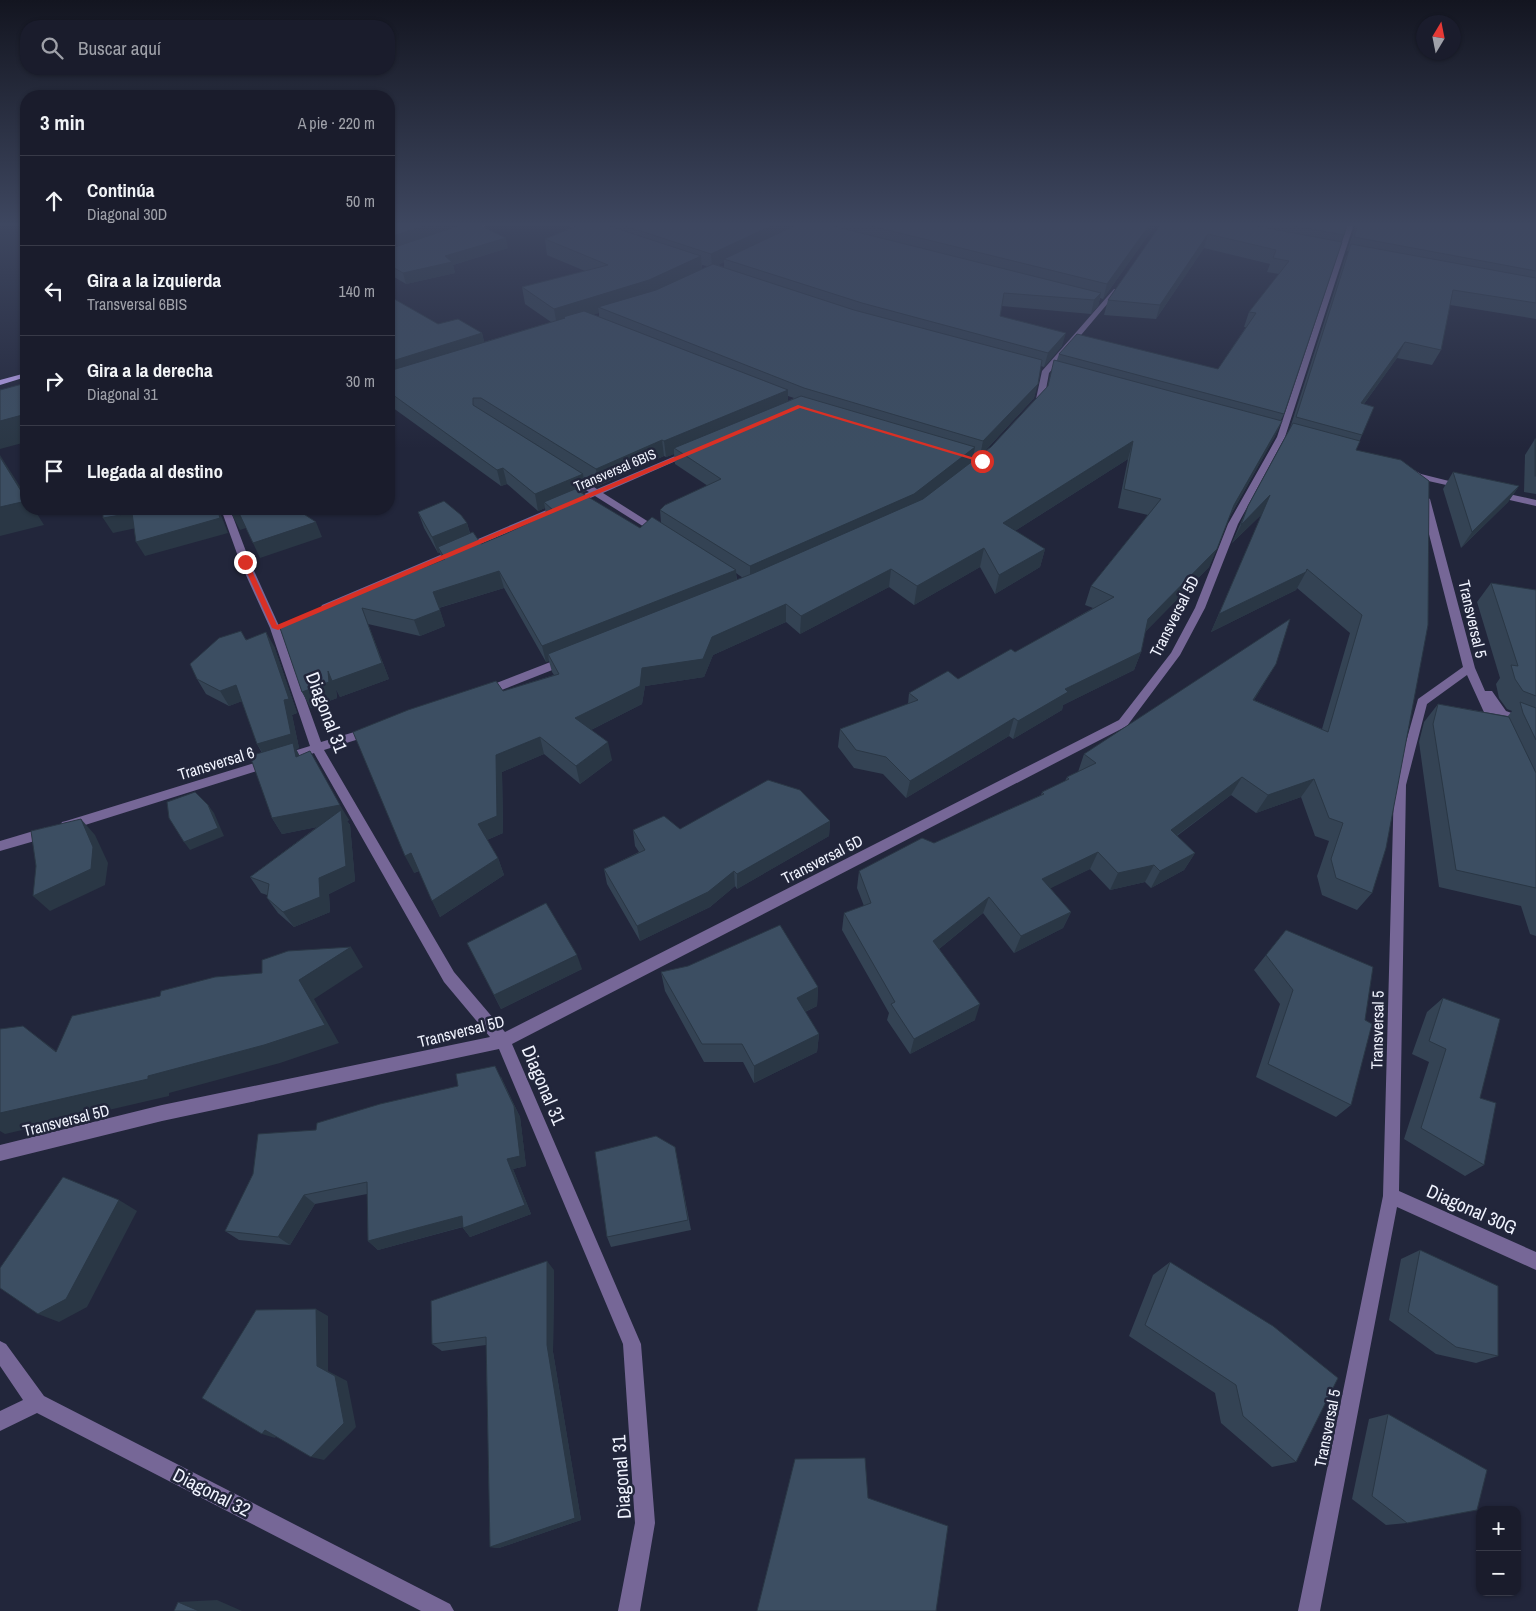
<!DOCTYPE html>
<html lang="es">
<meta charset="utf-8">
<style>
body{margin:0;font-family:"Archivo Narrow",sans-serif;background:#272938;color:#f1f3f6}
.controls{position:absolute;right:15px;bottom:15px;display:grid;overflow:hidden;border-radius:10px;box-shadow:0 1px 4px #0004}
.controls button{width:45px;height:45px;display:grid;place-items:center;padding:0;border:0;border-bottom:1px solid #383a48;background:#1a1c2c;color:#f1f3f6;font:25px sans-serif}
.compass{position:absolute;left:1416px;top:15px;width:45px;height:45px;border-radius:50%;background:#1a1c2c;box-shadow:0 1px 4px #0004;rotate:10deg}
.stop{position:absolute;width:15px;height:15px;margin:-11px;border:4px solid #d93025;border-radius:50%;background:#fff}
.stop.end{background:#d93025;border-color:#fff;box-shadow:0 1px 5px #0008}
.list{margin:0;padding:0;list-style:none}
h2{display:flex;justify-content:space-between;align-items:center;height:65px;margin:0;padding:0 20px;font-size:21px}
h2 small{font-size:16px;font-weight:400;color:#9fa1a9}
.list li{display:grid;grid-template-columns:32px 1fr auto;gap:15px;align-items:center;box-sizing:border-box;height:90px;padding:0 20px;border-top:1px solid #383a48}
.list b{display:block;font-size:19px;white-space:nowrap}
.list p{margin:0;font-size:16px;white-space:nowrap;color:#9fa1a9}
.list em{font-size:16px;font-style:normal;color:#9fa1a9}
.icon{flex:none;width:28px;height:28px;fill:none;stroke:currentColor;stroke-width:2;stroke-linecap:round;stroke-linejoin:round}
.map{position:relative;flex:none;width:1536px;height:1611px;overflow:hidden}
.search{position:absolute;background:#1a1c2c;box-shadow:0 1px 4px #0004;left:20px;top:20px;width:375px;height:55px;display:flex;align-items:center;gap:12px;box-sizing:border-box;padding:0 18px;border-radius:20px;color:#9fa1a9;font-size:19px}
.panel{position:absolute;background:#1a1c2c;box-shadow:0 1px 4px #0004;left:20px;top:90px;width:375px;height:425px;border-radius:20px}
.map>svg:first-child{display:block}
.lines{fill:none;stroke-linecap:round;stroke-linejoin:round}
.minor{fill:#766797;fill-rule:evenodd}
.major{fill:#c4aafa;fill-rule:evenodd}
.wall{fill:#344354;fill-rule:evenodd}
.shaded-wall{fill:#2a3745}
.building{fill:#3c4e62;stroke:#2a3745}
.route{fill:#d93025}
.labels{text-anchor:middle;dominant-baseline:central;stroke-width:5;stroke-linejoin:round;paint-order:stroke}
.far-street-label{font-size:14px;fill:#f0f3fe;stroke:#22263b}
.street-label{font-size:16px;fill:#f0f3fe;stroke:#22263b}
.near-street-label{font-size:19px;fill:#f0f3fe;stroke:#22263b}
</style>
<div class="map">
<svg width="1536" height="1611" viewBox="0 0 1536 1611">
<rect width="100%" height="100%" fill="#22263b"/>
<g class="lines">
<g class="minor">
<path d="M400,224H407L397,234L395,256L390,257C387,245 389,232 400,224Z"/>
<path d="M564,224H573L594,232L589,233Z"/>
<path d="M1348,224H1354L1285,437L1238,524L1205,608L1180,655L1127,726L512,1044L641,1344L655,1523L640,1611H618L635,1523L623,1344L499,1049L162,1121L0,1161V1145L162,1105L490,1037L444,982L314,753L66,831L62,830L60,826L62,822L66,821L310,746L270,628L240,562L221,509H230L250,562L280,628L321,742L371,727L377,731L375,734L324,750L454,972L505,1032L1119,720L1171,653L1195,608L1228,524L1277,437Z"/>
<path d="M1114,289L1119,290L1049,373L1044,400L1037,408H1031L1030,406L1036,399L1042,371Z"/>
<path d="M687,451L694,453L603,493L663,531V535H657L595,496L330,609L326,610L321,607L322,605L589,492L568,479V475H574L597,489Z"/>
<path d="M1409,467L1421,474L1469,486L1464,489L1415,478L1405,470Z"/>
<path d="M1495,491L1536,500V506L1492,496V492Z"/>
<path d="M1425,496L1430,499L1475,668L1485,691H1492L1506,711L1536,722V731L1498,717L1496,714L1503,729L1497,733L1493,732L1467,675L1427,704L1406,785L1399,1191L1536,1252V1270L1397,1207L1320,1611H1298L1383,1196L1394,785L1418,699L1463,667L1420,499Z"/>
<path d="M566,656L571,660L570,663L489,695H481L479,692L481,689Z"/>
<path d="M47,827L52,828L53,832L52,836L0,851V841Z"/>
<path d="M0,1341L6,1344L44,1396L450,1604L454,1611H421L37,1413L0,1431V1411L23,1400L0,1366Z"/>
</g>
<g class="major">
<path d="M481,224H490L469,232L464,231Z"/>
<path d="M26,373V377L0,385V380Z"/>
</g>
</g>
<g class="wall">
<path d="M389,224L508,248L453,265L455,273L406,284L389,274V249L396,246L394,229L389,237Z"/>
<path d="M581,224H795V225L798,224H1156L1103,299L1100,298L1098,306L1091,314L1002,306L1000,316L1062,346L1044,367L1041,366L1034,398L985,451L991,447L1048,386L1059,354L1218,369L1246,327H1244L1249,312L1279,274L1267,272L1270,264L1204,248L1156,319L1104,315L1108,300L1161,224H1347L1341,242L1284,414L1281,420L1282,421L1274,438L1229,518L1209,567L1145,632L1141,652L1134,670L1063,705L1062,710L1013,739L1009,736L906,798L883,774L854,768L838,747L840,729L908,704L909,693L958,679L1015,652L1093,608L1085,605L1091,586L1148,515L1118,508L1128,459L1015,531L1045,549L1040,567L995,594L980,567L914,605L889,587L800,634L786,622L713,655L704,677L645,686L642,704L591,730L612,760L580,784L544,754L502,772L503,833L487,840L498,858L504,875L440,917L419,871L414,873L503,691L554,675L552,672L549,661L546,662L504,588L439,608L445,626L420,636L368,624L389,679L340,697L336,689L337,698L311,708L302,692L279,625L442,560L440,553H438L424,528L418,512L467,523L470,533L481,544L505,534L546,515L545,508L538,511L507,484L501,486L389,405V296L438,324L482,333L484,342L551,322L525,304L522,287L585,271L547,255L545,239ZM724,262V267L718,265ZM702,265L707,266L702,269ZM599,313V317L593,314ZM788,396L794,398L788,401ZM674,454L675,464L708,486L660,510L661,523L640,528L581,493L586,491L584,477L598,486L664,456L666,457ZM974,454L979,456L972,461ZM736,573L743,578L737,580Z"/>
<path d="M1355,224H1536V319L1450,305L1441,350L1432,365L1397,358L1364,404L1362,435L1356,450L1372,893L1357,910L1322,895L1317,876L1329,841L1315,836L1301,797L1256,813L1231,795L1177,836L1195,853L1184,870L1151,888L1145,882L1110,890L1090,869L1050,888L1071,912L1063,928L1014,953L983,913L939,949L975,1020L910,1054L887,1020L889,1013L842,930L844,913L864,906L857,888L859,871L934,843L1041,795L1042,792L1065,781L1067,777L1078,772L1084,754L1276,664L1254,700L1322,729L1350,633L1297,588L1296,590L1211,632L1262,514L1232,543L1248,506L1289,431L1345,258L1349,251H1347L1356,225Z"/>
<path d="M1535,439H1536V494L1524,492L1525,455Z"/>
<path d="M1453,472L1519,486L1508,502L1461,548L1443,489Z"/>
<path d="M1491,583L1536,590V936L1530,934L1521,906L1439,887L1419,742L1424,722L1438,704L1508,716L1512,711L1507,709L1499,698L1496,684L1500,678L1477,602Z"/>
<path d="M246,639L274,646L297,713L292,715L299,748L296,749L299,755L349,820L347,821L350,825L355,881L329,894L330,912L294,927L278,913L267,898V895L261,893L250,877L317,827L282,834L272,818L262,753L257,744L242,701L229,706L206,694L197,679Z"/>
<path d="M830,821L829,836L737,889L735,886L710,907L640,941L607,884L604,869L639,852L635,846L633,830L680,829Z"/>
<path d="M1286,930L1351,1105L1336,1117L1256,1077L1280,1004L1254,970Z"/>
<path d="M467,943L582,969L501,1009Z"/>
<path d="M661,972L818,987L817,1006L805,1012L819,1034L817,1052L754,1083L743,1062H704L665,991Z"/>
<path d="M1443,998L1480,1098L1484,1165L1465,1176L1404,1139L1429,1062L1412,1054L1427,1012Z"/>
<path d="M501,1077L520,1117L526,1166L513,1169L531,1214L470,1237L463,1228V1227L378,1250L368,1241L367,1194L315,1204L290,1245L239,1240L225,1231L316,1130Z"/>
<path d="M677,1158L691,1230L611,1247L607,1237Z"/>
<path d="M1420,1250L1498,1356L1476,1363L1436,1354L1389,1320L1401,1259Z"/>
<path d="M1170,1262L1296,1462L1272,1467L1221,1423L1215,1393L1129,1336L1153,1275Z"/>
<path d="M554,1270L553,1352L581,1520L499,1548L490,1547L486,1345L442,1351L432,1344Z"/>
<path d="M1388,1414L1407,1523L1386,1525L1352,1499L1369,1419Z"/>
</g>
<g class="shaded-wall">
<path d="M389,224H397L389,237Z"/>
<path d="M430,224H465L397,250L393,236Z"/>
<path d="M775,224H795V228L724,259V262L712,268L711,254Z"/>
<path d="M1150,224H1156L1103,299L1107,284Z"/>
<path d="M1208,234L1204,248L1156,319L1160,305Z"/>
<path d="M506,238L508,248L453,265L455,273L406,284L403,273L445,256Z"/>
<path d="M701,256L702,272L650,296L598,307L599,313L566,323L565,318L563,317L564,323L557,326L554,309Z"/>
<path d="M1101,293L1098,306L1091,314L1094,300Z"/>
<path d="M482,333L486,348L389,379V362Z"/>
<path d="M1066,333L1062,346L1044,367L1048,353Z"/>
<path d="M1405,342L1397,358L1353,419L1361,403Z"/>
<path d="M1038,384L1034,398L980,456L983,441Z"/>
<path d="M788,390V406L674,448V454L666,457L664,441Z"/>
<path d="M26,414V442L0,449V421Z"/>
<path d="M1282,421L1274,438L1226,523L1234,505Z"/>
<path d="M662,440L664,456L598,486L596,469Z"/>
<path d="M1133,441L1128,459L999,541L1003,523Z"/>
<path d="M975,447L972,463L912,510L750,582V566Z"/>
<path d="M0,455L26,496V499L0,457Z"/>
<path d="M503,468L507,484L501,486L497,470Z"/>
<path d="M583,474L586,491L549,506L544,502L545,508L538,511L535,494Z"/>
<path d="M1519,486L1508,502L1461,548L1472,532Z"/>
<path d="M1270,495L1262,514L1232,543L1241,525Z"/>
<path d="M26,501V509H34L44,525L0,536V507Z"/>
<path d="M217,509H220L219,510L228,533L145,556L136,542Z"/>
<path d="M291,509H316L295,518Z"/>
<path d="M132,513L141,527L113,533L103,518Z"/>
<path d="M239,513L246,528L240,530L232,515Z"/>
<path d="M316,522L322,537L260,558L253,543Z"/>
<path d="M467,523L471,539L438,547L440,553H438L432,537Z"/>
<path d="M984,548L980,567L914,605L917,586Z"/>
<path d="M1045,549L1040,567L995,594L999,575Z"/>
<path d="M1217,549L1209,567L1140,637L1148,619Z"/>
<path d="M891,569L889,587L800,634L801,616Z"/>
<path d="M736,570L737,587L548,654L549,661L546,662L542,646Z"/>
<path d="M499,571L504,588L438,608L433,592Z"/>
<path d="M1306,572L1296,590L1211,632L1219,614Z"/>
<path d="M786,604V622L713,655L704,677L645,686L642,704L579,736L575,718L642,668Z"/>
<path d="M362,608L389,679L340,697L336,689L337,698L311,708L302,692Z"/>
<path d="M440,610L445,626L420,636L414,620Z"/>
<path d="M266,632L274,646L297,713L292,715L299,748L296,749L302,760L266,758L257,744Z"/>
<path d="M1141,652L1134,670L1063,705L1062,710L1013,739L1018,721L1065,689Z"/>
<path d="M1276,664L1243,718L1253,700Z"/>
<path d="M236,685L245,700L229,706L220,691Z"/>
<path d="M1014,718L1009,736L906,798L910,781Z"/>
<path d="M540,737L544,754L502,772L503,833L484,841L478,824L496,755Z"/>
<path d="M608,742L612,760L580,784L576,766Z"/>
<path d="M1242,777L1231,795L1161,847L1171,830Z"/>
<path d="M1314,779L1301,797L1256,813L1268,795Z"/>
<path d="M208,805L214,813L224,836L190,850L184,842Z"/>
<path d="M340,805L349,820L347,821L350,825L355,881L329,894L330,912L294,927L283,912L319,878L342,822L282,834L272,818Z"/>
<path d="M81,819L95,835L108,863L105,885L50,911L33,896Z"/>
<path d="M830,821L829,836L737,889V874Z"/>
<path d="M1098,852L1090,869L1035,896L1042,879Z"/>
<path d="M411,853L420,870L414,873L405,856Z"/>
<path d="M1195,853L1184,870L1151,888L1160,871Z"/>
<path d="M498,858L504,875L440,917L432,901Z"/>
<path d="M1154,865L1145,882L1110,890L1118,873Z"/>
<path d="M734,871L735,886L710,907L640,941L637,926Z"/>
<path d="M989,897L983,913L929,957L933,941Z"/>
<path d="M1071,912L1063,928L1014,953L1021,936Z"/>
<path d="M351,947L363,967L314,999L339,1043L280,1063L169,1093V1096L5,1134L0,1131V1113L148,1076Z"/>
<path d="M577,955L582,969L501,1009L494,995Z"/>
<path d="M818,987L817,1006L796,1016L797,998Z"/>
<path d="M980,1004L975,1020L910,1054L914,1039Z"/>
<path d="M23,1026L47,1044L80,1069L56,1052Z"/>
<path d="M819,1034L817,1052L754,1083V1066Z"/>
<path d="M495,1066L520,1117L526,1166L513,1169L531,1214L470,1237L463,1228L507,1159Z"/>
<path d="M304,1195L315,1204L290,1245L278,1237Z"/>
<path d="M119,1200L137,1211L87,1307L59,1322L38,1314Z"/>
<path d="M462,1216L469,1225L378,1250L368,1241Z"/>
<path d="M547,1261L554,1270L553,1352L581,1520L499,1548L490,1547L547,1345Z"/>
<path d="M316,1309L328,1316V1371L347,1381L356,1427L324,1460L311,1457L317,1366Z"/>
<path d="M265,1430L278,1434L275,1438L262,1434Z"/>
<path d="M217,1600L242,1611H199L178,1602Z"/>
</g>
<g class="building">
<path d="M395,224H430L393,236Z"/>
<path d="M464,224H477L506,238L445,256L452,262L403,273L389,265V249Z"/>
<path d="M581,224H603L701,256L649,280L554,309L522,287L608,265L545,239Z"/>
<path d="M619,224H775L711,254Z"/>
<path d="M798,224H825L1101,293L1094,300L1004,293L1000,316L1066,333L1048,353L862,303L724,259Z"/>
<path d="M863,224H1150L1107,284Z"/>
<path d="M1161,224H1246L1342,242L1284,414L1059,354L1077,334L1218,369L1256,313L1249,312L1289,261L1273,258L1276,250L1208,234L1160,305L1108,300Z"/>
<path d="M1283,224H1347L1344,235Z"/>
<path d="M1358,224H1536V271L1354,237Z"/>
<path d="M1351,244L1536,278V303L1453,290L1441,350L1405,342L1361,403L1374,407L1362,435L1296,417Z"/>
<path d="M713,264L854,310L1042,360L1038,384L983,441L804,388L598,307L656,290Z"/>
<path d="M389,296L438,324L458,319L482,333L389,362Z"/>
<path d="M584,311L788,390L664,441L662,440L596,469L481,398H473V405L583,474L535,494L503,468L497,470L389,392V371L565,318L563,317Z"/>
<path d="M1054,360L1282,421L1234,505L1217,549L1148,619L1141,652L1065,689L1068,692L1018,721L1014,718L910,781L886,757L856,750L840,729L918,700L909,693L948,671L958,679L1011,649L1015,652L1114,597L1091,586L1161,499L1124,489L1133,441L1003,523L1045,549L999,575L984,548L917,586L891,569L801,616L786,604L712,637L703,659L642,668L640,686L575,718L608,742L576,766L540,737L496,755L497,816L478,824L498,858L432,901L411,853L405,856L353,732L408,710L496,681L503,691L559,674L548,654L754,573L923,499L991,447L1048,386Z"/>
<path d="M26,383V414L0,421V390Z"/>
<path d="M801,396L975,447L914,494L750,566L660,510L665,505L721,479L674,448Z"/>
<path d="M1293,423L1360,441L1356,450L1401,460L1429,481L1428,625L1386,848L1372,893L1336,878L1331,859L1343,823L1329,818L1314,779L1268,795L1242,777L1171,830L1195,853L1160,871L1154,865L1118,873L1098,852L1042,879L1071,912L1021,936L989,897L933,941L980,1004L914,1039L891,1004L895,1002L844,913L871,903L859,871L922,838L934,843L1044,794L1042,792L1069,779L1067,777L1096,763L1084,754L1290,619L1276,664L1253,700L1328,732L1362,615L1307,569L1306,572L1219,614L1270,495L1241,525L1248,506Z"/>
<rect x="1535" y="439" width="1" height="37"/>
<path d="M0,457L26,499V501L0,507Z"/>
<path d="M1453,472L1519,486L1472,532Z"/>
<path d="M575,489L640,528L652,517L736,570L542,646L499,571L433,592L440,610L414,620L362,608L382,663L332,681L328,671L329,682L302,692L279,625L445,559L438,547L473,532L481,544L505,534L554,511L544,502Z"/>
<path d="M444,501L461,515L467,523L432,537L418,512Z"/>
<path d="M103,509H217L220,518L136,542L132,513L103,518Z"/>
<path d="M230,509H296L316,522L253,543L239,513L232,515Z"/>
<path d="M1491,583L1536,590V696L1523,691L1515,679L1511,665L1518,666Z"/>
<path d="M241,631L246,640L266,632L289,699L284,700L291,734L257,744L236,685L220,691L197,679L190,664L219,638Z"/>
<path d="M1520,702L1536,708V740L1523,713Z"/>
<path d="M1438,704L1509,717L1536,773V888L1456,870L1433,724Z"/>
<path d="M293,743L296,757L310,751L340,805L272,818L250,756Z"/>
<path d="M768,780L800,790L830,821L737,874L734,871L708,892L637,926L604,869L645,850L633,830L664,816L680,829Z"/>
<path d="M195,792L208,805L218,828L184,842L169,818L167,802Z"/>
<path d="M341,810L346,866L319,878L320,897L283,912L267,898L269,884L250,877Z"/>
<path d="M81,819L93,847L91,869L33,896L36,866L31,831Z"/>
<path d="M546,903L577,955L494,995L467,943Z"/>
<path d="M780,925L818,987L797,998L819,1034L754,1066L742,1044H702L661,972L688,966Z"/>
<path d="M1286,930L1373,967L1365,1020L1372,1024L1351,1105L1268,1064L1293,990L1266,955Z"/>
<path d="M351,947L299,980L325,1025L264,1045L148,1076V1079L0,1113V1029L23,1026L56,1052L72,1016L160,996L161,991L215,977L262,973V960L288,951Z"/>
<path d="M1443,998L1500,1019L1480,1098L1496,1103L1484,1165L1421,1128L1446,1049L1429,1041Z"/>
<path d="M495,1066L514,1106L520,1156L507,1159L525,1205L463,1228L462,1216L368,1241L367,1182L304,1195L278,1237L225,1231L253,1174L258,1134L316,1130L317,1123L380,1104L458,1086L456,1074Z"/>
<path d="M656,1136L675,1147L688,1220L607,1237L595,1152Z"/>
<path d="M63,1177L119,1200L66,1299L38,1314L0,1288V1268Z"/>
<path d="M1420,1250L1498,1286V1356L1456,1347L1408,1312Z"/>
<path d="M547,1261V1345L575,1518L490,1547L486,1337L432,1344L431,1301Z"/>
<path d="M1170,1262L1273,1326L1338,1378L1296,1462L1243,1416L1236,1385L1145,1325Z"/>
<path d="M316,1309L317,1366L335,1376L344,1423L311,1457L265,1430L262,1434L202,1398L256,1310Z"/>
<path d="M1388,1414L1487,1470L1477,1510L1407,1523L1372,1496Z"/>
<path d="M865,1458L868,1498L948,1526L936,1611H757L795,1459Z"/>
<path d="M178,1602L199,1611H174Z"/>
</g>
<linearGradient id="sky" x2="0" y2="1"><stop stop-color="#131520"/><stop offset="0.5" stop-color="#3e4760"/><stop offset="1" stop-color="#3e4760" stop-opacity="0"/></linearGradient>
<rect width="1536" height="449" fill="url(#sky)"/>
<path class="route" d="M798,405L985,461L980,462L800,408L278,630L272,628L242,562L245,560L248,562L277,625Z"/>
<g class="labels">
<g class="far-street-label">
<text transform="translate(615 470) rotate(-23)">Transversal 6BIS</text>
</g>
<g class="street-label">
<text transform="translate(1174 616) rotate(-63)">Transversal 5D</text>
<text transform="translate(1473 619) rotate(77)">Transversal 5</text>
<text transform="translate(216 763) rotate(-17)">Transversal 6</text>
<text transform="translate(822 859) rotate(-27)">Transversal 5D</text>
<text transform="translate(1377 1030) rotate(-89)">Transversal 5</text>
<text transform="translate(461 1031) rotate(-14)">Transversal 5D</text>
<text transform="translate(66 1120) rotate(-14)">Transversal 5D</text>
<text transform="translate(1327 1428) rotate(-79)">Transversal 5</text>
</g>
<g class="near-street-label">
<text transform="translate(327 712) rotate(69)">Diagonal 31</text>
<text transform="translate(544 1085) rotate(67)">Diagonal 31</text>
<text transform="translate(1472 1209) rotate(24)">Diagonal 30G</text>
<text transform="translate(621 1477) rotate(-94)">Diagonal 31</text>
<text transform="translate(212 1492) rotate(27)">Diagonal 32</text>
</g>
</g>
</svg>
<div class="controls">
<button>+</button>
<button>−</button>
</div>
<svg class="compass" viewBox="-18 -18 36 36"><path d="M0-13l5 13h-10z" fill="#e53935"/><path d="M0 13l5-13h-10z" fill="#9fa1a9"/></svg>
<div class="stop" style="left:982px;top:461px"></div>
<div class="stop end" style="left:245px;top:562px"></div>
<div class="search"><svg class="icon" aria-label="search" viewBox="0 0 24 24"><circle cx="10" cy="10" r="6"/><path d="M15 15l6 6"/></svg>Buscar aquí</div>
<section class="panel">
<h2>3 min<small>A pie · 220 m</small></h2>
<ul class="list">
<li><svg class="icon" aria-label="ahead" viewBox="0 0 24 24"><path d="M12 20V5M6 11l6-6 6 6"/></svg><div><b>Continúa</b><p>Diagonal 30D</p></div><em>50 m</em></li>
<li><svg class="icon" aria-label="left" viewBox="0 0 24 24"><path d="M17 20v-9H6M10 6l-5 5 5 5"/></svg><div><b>Gira a la izquierda</b><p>Transversal 6BIS</p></div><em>140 m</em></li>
<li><svg class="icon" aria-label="right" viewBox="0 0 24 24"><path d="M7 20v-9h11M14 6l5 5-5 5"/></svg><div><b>Gira a la derecha</b><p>Diagonal 31</p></div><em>30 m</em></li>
<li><svg class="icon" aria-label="arrive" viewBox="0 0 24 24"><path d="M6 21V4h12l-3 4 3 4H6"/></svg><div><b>Llegada al destino</b></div></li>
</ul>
</section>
</div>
